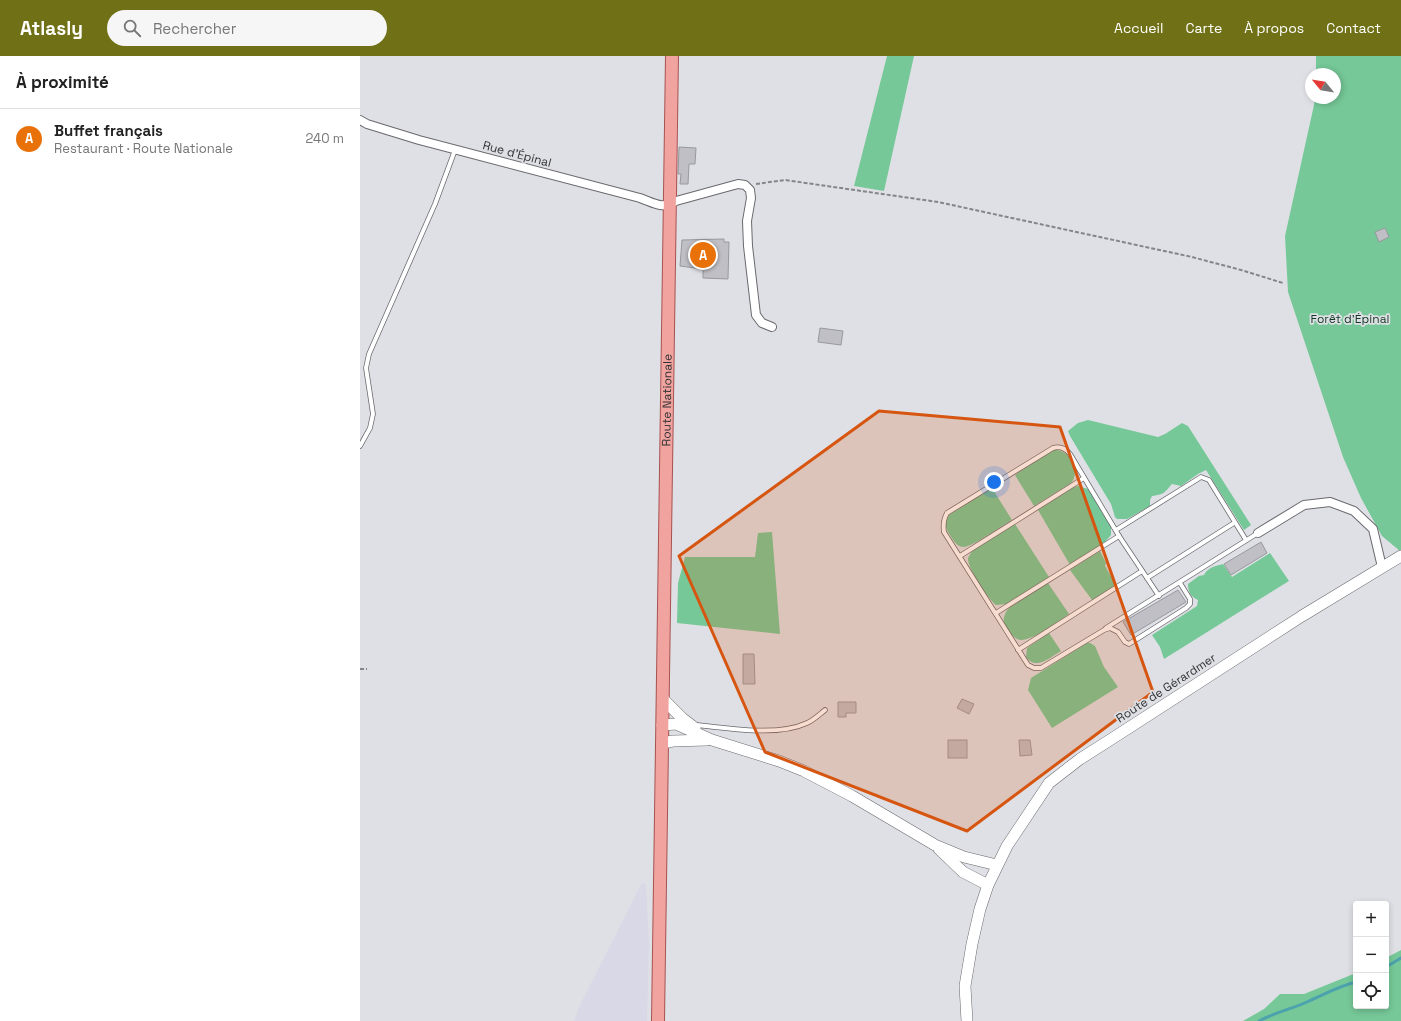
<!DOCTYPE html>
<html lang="fr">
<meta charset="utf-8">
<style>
body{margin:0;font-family:"Space Grotesk",sans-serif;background:#f6f6f6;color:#222}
.controls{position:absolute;right:12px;bottom:12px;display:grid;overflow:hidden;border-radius:4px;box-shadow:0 2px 6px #0003}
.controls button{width:36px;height:36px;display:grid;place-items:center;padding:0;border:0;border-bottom:1px solid #e0e0e0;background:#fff;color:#222;font:20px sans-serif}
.compass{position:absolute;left:945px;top:12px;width:36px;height:36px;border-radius:50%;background:#fff;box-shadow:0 2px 6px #0003;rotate:300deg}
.you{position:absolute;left:634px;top:426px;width:14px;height:14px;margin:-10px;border:3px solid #fff;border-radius:50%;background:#1a73e8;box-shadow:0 0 0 6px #1a73e833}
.badge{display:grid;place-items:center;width:26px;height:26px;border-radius:50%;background:#707116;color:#fff;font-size:13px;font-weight:700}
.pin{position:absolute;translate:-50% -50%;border:2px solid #fff;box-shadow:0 1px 4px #0006}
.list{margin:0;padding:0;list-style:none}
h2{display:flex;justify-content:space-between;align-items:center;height:52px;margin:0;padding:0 16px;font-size:17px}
h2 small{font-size:13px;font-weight:400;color:#767676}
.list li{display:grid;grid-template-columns:26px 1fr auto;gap:12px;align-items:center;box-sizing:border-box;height:60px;padding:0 16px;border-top:1px solid #e0e0e0}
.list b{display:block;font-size:15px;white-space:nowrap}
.list p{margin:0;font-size:13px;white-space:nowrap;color:#767676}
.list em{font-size:13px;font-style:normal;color:#767676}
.icon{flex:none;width:22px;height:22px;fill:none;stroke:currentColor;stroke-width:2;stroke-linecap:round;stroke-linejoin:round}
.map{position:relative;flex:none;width:1041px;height:965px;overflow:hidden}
header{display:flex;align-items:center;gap:24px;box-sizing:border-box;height:56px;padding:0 20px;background:#707116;color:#fff}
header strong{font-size:19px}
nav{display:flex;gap:22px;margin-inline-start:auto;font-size:14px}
.search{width:280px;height:36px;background:#f6f6f6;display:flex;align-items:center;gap:10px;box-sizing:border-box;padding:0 14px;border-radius:22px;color:#767676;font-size:15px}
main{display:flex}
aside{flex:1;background:#fff}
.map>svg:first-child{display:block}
.built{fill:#d8d8e6}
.green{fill:#76c898}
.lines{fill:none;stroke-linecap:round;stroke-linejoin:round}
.stream{stroke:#4ca2ad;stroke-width:3}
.building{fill:#bfbfc5;stroke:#98999e}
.service-casing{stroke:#69696e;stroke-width:5.5}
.minor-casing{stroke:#69696e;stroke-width:10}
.secondary-casing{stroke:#69696e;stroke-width:12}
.primary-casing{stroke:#a75350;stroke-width:14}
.path{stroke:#858589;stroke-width:2;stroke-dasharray:4 2;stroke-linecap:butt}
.service{stroke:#fff;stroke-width:4}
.minor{stroke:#fff;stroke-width:8}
.secondary{stroke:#fff;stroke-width:11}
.primary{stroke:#f0a39f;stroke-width:12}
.marked{fill:#d65510;fill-opacity:0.2;stroke:#d65510;stroke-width:3;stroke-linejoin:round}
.labels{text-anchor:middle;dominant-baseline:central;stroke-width:3.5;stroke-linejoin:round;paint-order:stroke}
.street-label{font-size:12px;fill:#313134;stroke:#dfe0e5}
.park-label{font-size:12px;fill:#133824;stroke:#dfe0e5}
</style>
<header>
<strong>Atlasly</strong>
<div class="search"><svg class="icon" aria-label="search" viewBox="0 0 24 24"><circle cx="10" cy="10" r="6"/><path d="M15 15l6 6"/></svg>Rechercher</div>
<nav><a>Accueil</a><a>Carte</a><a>À propos</a><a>Contact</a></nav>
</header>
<main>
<aside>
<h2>À proximité<small></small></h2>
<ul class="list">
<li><span class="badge" style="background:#e8710a">A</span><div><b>Buffet français</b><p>Restaurant · Route Nationale</p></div><em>240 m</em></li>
</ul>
</aside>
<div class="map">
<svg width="1041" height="965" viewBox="0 0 1041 965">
<rect width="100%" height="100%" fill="#dfe0e5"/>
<path class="built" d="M282,827L286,828L289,888L287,965H214L219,951Z"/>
<g class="green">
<path d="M527,0H554L524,135L494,130Z"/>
<path d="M956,0H1041V494L1040,495L1022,480L1001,442L983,401L928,236L925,180L954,49L955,42H975V18H956Z"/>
<path d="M728,364L798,381L805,378L822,367L828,370L891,469L884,474L846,414L838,418L821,430L812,428C804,437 805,438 792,440L790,444V450L767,463H757L755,461L751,448L710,380L708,375L718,367Z"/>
<path d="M692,394C709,392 722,414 711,427L674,450L655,419Z"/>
<path d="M718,430L728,433L751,469V479L745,486L710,509L678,454L714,431Z"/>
<path d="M632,432L652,464C643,469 611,492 603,491C596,490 593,484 590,479C585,472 584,466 589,459Z"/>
<path d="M655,468L689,521L646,548L636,549C628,543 607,512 608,502L612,495Z"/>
<path d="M412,476L420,578L317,567L318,527L325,501H395L398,477Z"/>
<path d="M740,495L746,507L745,510L756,529L732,544L710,514Z"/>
<path d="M910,497L929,525L804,603L800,591L792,579L837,550L838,544C831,541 828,536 828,528L839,520L844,519C848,511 856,510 863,508L872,521Z"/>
<path d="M688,527L709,558C698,565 668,589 657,583C653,581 647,573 645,569C642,564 645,556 649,552Z"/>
<path d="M689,577L701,595C691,601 676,615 666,601L667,592Z"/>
<path d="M727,587H730L735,590L744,611L758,631L692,672L668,634L671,622Z"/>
<path d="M1041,894V965H883L904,953L920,938H944L996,917V950H1026V902Z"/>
</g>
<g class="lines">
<g class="stream">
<path d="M1026,911L1041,902"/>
<path d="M899,965C915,956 933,953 949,945C965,938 979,930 996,926"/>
</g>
</g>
<g class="building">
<path d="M319,91L336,92L335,108H329L328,128H320L321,118H318Z"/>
<path d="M1025,172L1029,181L1019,186L1015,176Z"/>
<path d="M364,183V186H369L368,223L343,222V213L320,210L322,184Z"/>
<path d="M460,272L483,275L481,289L458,286Z"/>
<path d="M901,486L907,497L871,519L864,508Z"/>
<path d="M818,534L826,546L771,579L763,566Z"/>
<path d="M383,598H394L395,628H383Z"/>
<path d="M602,643L614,648L609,658L597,652Z"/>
<path d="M478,646H496V657H486V661H478Z"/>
<rect x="588" y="684" width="19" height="18"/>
<path d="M659,684H670L672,699L660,700Z"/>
</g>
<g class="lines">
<g class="service-casing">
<g id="service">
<path d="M0,390L10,372L13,358L6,312L9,298L75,148L95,94"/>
<path d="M756,474L841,421L849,424L886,484"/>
<path d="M600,500L724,422"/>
<path d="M787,522L874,467"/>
<path d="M799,540L759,480L710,398C706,393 700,390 693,392L587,457C583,464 583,469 584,476L668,609L674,612H681L744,574L750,572L758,576L765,586L769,588L777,583L826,552L830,548V543L820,527"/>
<path d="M636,557L759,480"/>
<path d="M746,572L898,477"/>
<path d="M658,594L782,515"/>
<path d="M336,669C369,672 417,681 447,667C454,664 460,658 465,654"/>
</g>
</g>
<g class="minor-casing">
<g id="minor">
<path d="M0,64L7,68L59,84L280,142C294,147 303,154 316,145L378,128L385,129L390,134L391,142L387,165L388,190L396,259L402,267L412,271"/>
<path d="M898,477L944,449L970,446L994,455L1013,473L1022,511"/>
</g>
</g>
<g class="secondary-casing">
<g id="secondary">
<path d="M303,643L322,662L335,672"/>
<path d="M302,669L316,668L352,684L419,705L444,715L492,740L575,789L604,801L637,809"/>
<path d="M302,687L313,685L347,684"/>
<path d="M579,793L603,816L628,829"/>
<path d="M607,965L605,930L612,888L620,853L628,829L647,790L689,727L720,703L753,682L942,560L1041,500"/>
</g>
</g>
<g class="primary-casing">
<g id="primary">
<path id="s1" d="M298,965L312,0"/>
</g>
</g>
<g class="path">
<path d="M396,128L425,124L578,146L832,201L881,214L923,227"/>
<path d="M0,613H7"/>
</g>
<use href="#service" class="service"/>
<use href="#minor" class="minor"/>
<use href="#secondary" class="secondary"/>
<use href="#primary" class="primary"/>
</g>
<path class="marked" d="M519,355L700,371L793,636L607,775L405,696L319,500Z"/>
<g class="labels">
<g class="street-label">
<text transform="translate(157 98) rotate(15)">Rue d’Épinal</text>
<text stroke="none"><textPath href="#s1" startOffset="621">Route Nationale</textPath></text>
<text transform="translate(806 632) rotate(-33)">Route de Gérardmer</text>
</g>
<g class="park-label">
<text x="990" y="263">Forêt d'Épinal</text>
</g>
</g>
</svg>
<div class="controls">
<button>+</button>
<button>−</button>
<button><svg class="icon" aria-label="locate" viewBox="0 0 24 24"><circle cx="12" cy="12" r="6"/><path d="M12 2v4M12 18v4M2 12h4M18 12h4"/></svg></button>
</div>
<svg class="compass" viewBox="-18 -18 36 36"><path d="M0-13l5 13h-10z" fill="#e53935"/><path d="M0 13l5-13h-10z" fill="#767676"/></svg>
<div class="you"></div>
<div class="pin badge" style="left:343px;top:199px;background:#e8710a">A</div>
</div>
</main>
